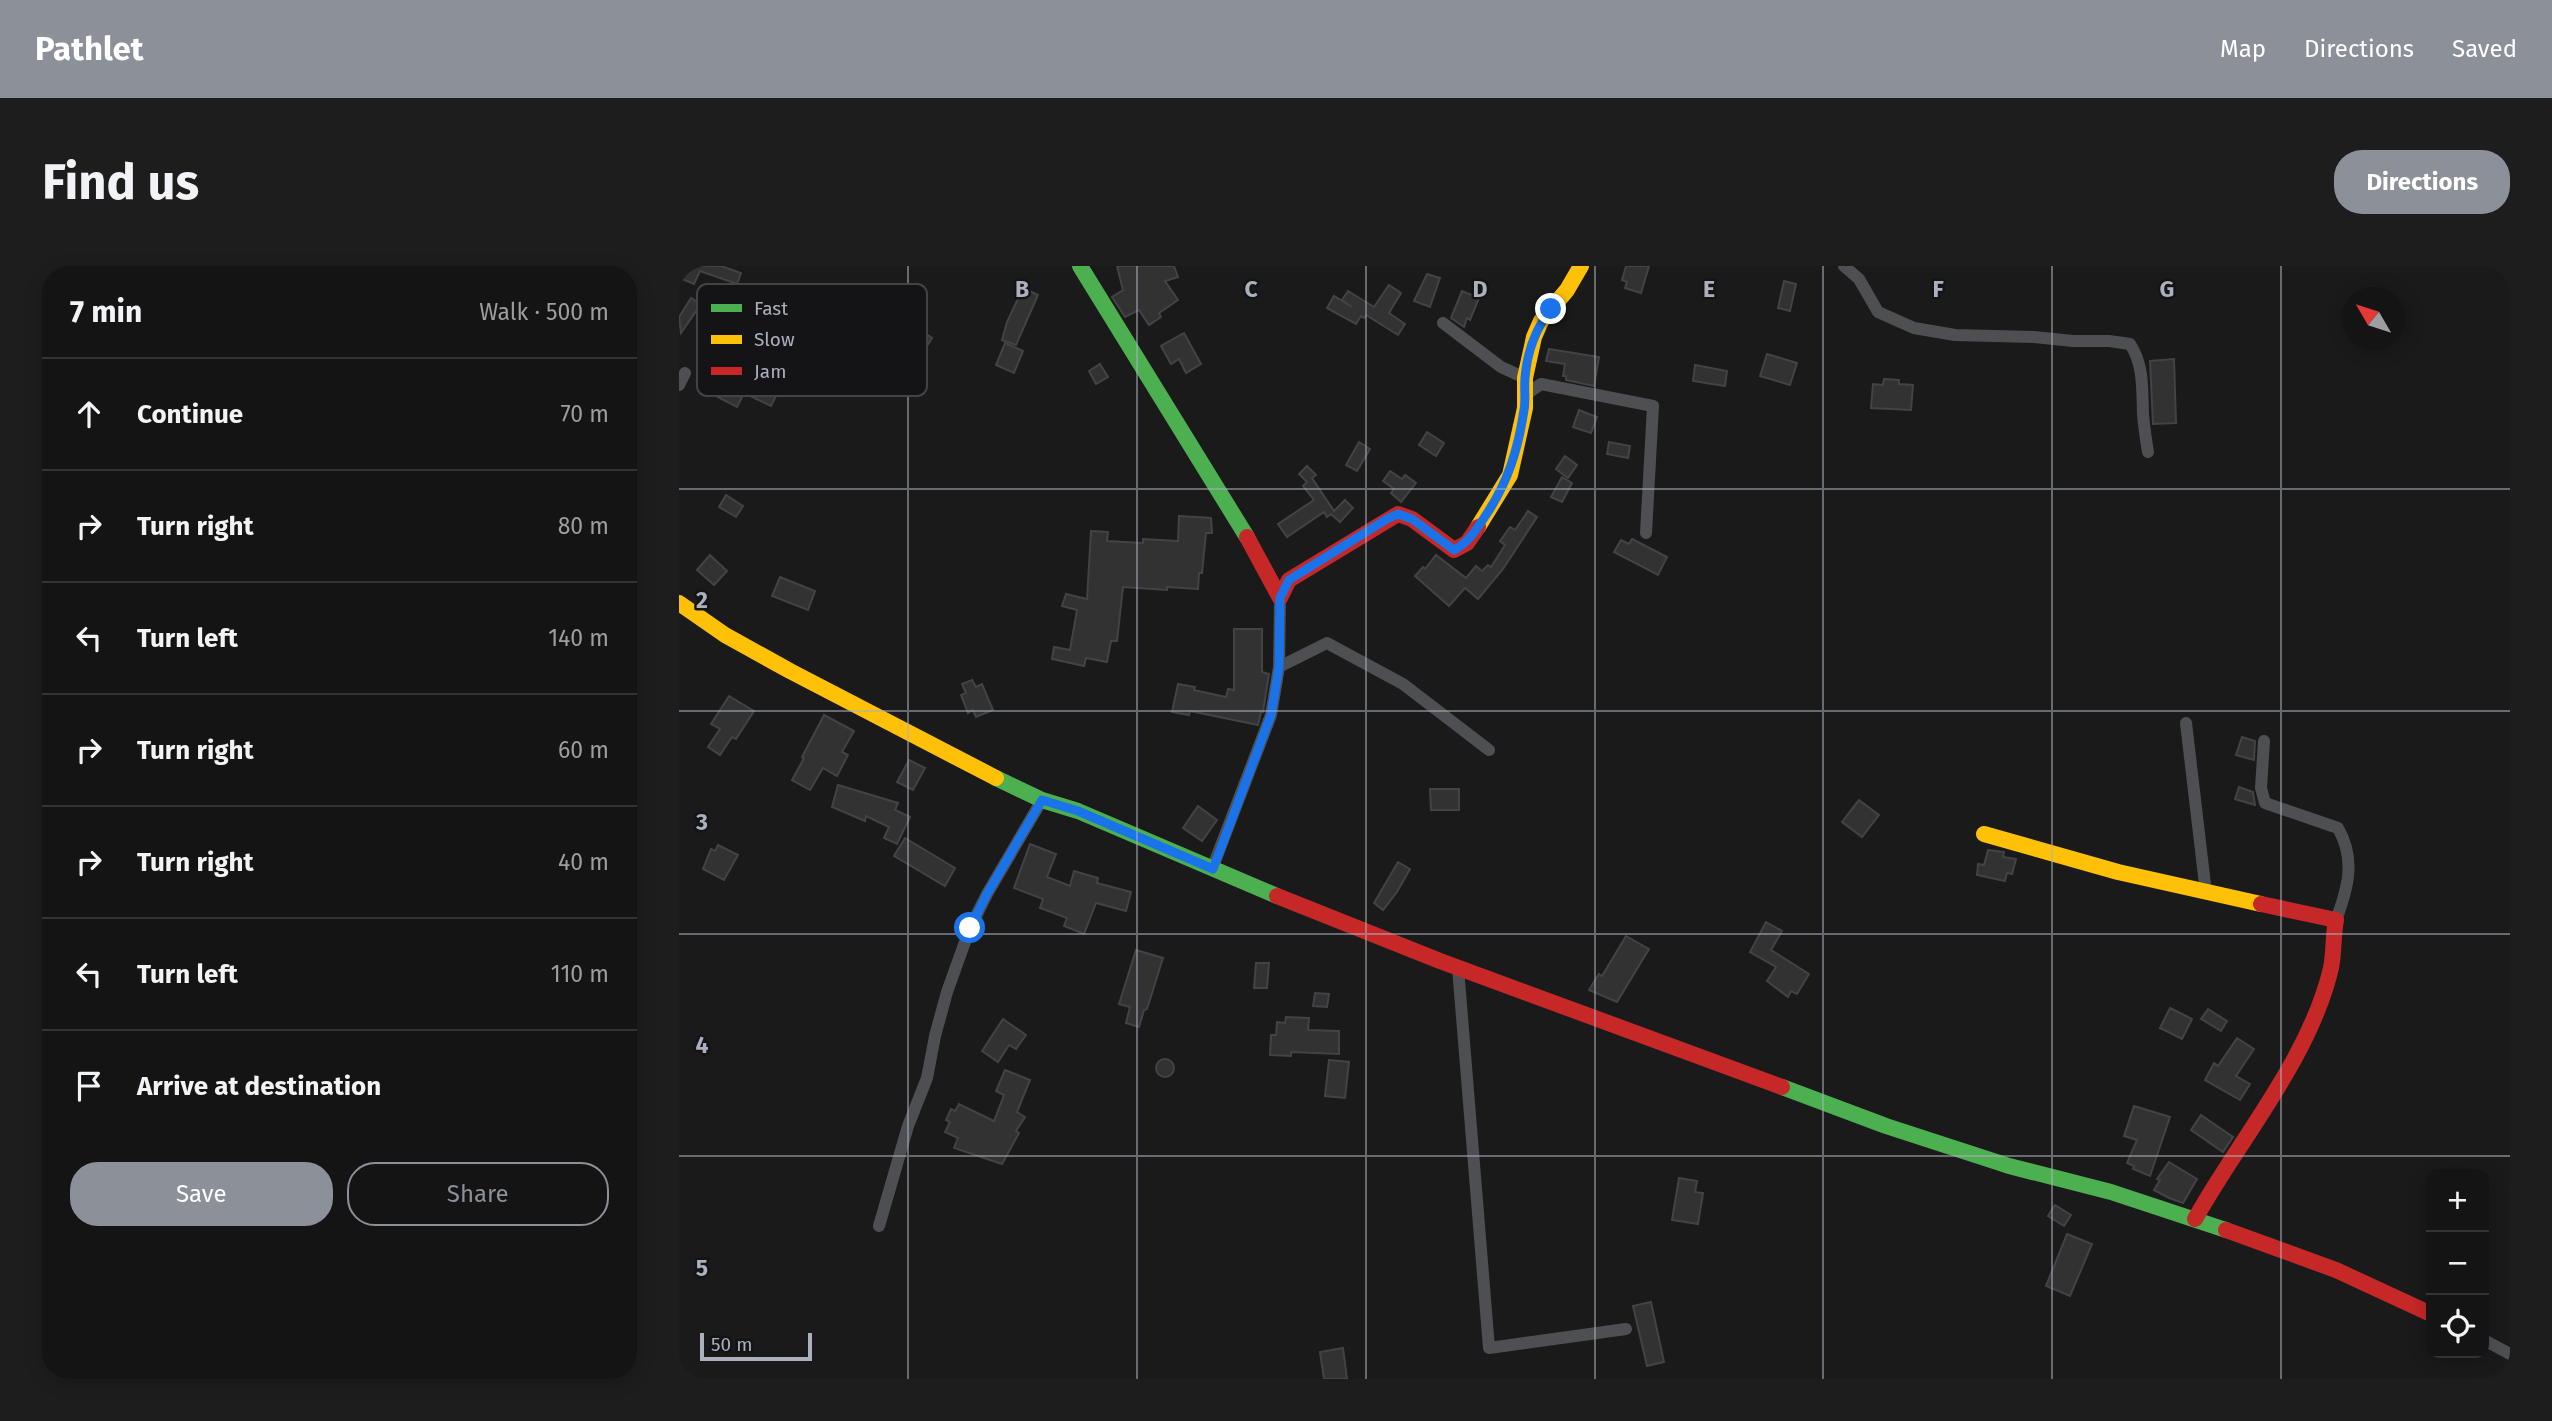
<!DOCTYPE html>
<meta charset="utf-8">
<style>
body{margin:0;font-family:"Fira Sans",sans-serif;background:#1d1d1d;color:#f1f3f6}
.controls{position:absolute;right:21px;bottom:21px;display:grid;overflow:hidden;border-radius:14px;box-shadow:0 4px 18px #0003}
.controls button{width:63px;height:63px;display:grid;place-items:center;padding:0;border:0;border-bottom:2px solid #333334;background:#141414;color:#f1f3f6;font:35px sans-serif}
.compass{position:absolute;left:1663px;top:21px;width:63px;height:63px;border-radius:50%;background:#141414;box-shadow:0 4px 18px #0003;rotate:309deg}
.scale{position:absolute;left:21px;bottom:18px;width:112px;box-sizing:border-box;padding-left:7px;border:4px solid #aab0bc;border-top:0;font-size:19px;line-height:24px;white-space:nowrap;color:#aab0bc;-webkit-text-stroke:5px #141416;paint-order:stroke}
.stop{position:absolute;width:21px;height:21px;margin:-16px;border:5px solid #1a73e8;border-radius:50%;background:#fff}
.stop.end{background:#1a73e8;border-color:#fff;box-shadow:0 2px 7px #0008}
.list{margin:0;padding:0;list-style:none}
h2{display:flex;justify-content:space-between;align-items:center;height:91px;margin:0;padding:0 28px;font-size:30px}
h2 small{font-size:23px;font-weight:400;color:#9d9ea0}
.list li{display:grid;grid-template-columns:46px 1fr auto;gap:21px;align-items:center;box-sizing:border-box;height:112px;padding:0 28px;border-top:2px solid #333334}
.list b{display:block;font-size:26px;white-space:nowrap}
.list em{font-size:23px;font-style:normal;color:#9d9ea0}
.actions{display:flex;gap:14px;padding:21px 28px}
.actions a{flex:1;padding:16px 0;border:2px solid #8c9099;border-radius:28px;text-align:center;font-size:24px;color:#8c9099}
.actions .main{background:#8c9099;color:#fff}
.icon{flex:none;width:38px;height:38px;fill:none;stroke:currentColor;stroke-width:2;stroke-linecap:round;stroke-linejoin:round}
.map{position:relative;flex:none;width:1831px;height:1113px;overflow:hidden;border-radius:28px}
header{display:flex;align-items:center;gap:42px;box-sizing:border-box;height:98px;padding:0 35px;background:#8c9099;color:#fff}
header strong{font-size:33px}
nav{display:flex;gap:38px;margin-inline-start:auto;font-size:24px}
.intro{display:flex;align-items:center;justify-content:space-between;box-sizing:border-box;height:168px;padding:0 42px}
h1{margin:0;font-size:49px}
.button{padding:18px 32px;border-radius:28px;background:#8c9099;color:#fff;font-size:24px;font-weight:700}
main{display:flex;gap:42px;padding:0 42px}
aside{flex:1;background:#141414;border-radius:28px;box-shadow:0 4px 18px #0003}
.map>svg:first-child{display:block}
.building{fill:#323232;stroke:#424346;stroke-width:2}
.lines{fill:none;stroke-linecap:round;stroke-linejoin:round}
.street{stroke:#4d4f53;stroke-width:12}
.fast{stroke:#4caf50;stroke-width:16}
.slow{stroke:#ffc107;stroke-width:16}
.jam{stroke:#c62828;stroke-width:16}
.route{stroke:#1a73e8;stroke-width:9}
.grid{fill:none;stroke:#aab0bc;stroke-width:2;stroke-opacity:0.55}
.key{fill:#141416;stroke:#414348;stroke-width:2}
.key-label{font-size:19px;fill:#aab0bc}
.grid-label{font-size:23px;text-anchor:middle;font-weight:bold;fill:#aab0bc;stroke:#141416;stroke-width:5;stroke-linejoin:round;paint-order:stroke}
</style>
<header>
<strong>Pathlet</strong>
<nav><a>Map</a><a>Directions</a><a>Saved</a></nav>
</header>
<div class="intro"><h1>Find us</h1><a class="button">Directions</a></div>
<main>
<aside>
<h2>7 min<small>Walk · 500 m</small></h2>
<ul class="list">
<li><svg class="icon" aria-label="ahead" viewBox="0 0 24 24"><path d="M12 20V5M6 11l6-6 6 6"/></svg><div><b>Continue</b></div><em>70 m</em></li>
<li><svg class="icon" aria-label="right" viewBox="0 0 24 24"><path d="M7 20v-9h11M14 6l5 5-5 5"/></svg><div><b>Turn right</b></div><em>80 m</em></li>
<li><svg class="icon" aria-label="left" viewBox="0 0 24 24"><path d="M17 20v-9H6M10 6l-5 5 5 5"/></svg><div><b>Turn left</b></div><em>140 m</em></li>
<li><svg class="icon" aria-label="right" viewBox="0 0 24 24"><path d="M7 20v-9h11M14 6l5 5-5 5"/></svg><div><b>Turn right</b></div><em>60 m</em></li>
<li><svg class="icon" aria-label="right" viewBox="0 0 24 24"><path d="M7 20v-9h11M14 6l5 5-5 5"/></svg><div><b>Turn right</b></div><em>40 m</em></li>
<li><svg class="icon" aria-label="left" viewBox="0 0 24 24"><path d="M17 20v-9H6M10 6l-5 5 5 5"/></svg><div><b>Turn left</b></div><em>110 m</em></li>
<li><svg class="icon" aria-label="arrive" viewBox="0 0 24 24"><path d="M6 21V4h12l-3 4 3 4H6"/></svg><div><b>Arrive at destination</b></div></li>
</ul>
<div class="actions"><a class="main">Save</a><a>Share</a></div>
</aside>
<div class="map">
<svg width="1831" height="1113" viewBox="0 0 1831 1113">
<rect width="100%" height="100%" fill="#1a1a1a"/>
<g class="building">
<path d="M9,0H42L62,7L58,18L21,5L15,18L3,13Z"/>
<path d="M438,0H495L499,11L486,15L499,34L480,47L482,51L470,59L460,44L446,51L433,31L444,24Z"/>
<path d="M947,0H970L962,27L946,22L948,16L943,14Z"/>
<path d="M748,8L761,12L751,41L735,35Z"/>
<path d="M1105,15L1117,18L1111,45L1099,42Z"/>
<path d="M710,19L722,27L710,47L726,58L719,69L687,49L685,52L682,50L677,58L648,42L655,30L673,41L663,34L669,25L695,41Z"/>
<path d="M344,22L359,29L337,79L323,74L328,56Z"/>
<path d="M783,25L800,32L791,54L788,52L785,61L772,52Z"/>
<path d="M12,32L22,38L2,67L0,51Z"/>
<path d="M211,43L253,72L248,80L204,53Z"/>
<path d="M505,67L522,98L507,107L500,93L492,98L482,80Z"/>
<path d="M326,77L344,85L335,107L317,99Z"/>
<path d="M870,83L920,91L915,120L887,114V110H884L886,98L867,95Z"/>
<path d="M1088,88L1118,97L1111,119L1081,110Z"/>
<path d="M51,91L103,118L92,140L65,127L58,141L37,130L42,122L38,120L45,108L43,107Z"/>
<path d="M1495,93L1497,157L1474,158L1471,95Z"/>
<path d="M421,98L429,111L417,118L410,105Z"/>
<path d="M1016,99L1048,105L1046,120L1014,115Z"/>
<path d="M1205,113L1220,114V118L1234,119L1232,144L1192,142L1194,118L1204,119Z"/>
<path d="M900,144L918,151L912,167L894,161Z"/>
<path d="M748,166L765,177L757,190L740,179Z"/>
<path d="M680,176L691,183L678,205L667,199Z"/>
<path d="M930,176L951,180L949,192L928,188Z"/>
<path d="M886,190L898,199L889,212L877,203Z"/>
<path d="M628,200L637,209L633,212L655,245L666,234L674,242L661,256L652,248L648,251L645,246L608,271L599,258L635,234L624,220L628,216L620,208Z"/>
<path d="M711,205L723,213L726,209L737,217L722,236L712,227L715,223L704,215Z"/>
<path d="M883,211L893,217L883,236L872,231Z"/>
<path d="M47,229L64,240L57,251L40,241Z"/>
<path d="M849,245L858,251L824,303L799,333L786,322L770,340L736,310L744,301L746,303L757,289L787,312L797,300L803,305L809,299L812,301L826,279L821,275L831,261L836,264Z"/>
<path d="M500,250L532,252L533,267H527L523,307H520L519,323L488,321V324L444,321L438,375H432L428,396L407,392L405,400L373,393L375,381L391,384L398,344L383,340L387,328L408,333L412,265L429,266L428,275L464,277V273L499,275Z"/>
<path d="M953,273L988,291L979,309L935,286L942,274L950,278Z"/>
<path d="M31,289L48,305L35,319L18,304Z"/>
<path d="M101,311L136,325L129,344L93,330Z"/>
<path d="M555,363H583V406L590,408L584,446H582L579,459L511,445L510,449L493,446L499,418L516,421L515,424L547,431L549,423L555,424Z"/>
<path d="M293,414L297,421L303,418L314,444L297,451L294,444L289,447L282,429L287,427L283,418Z"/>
<path d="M50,430L75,445L57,473L53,471L41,489L29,481L41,463L32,458Z"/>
<path d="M145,449L175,465L163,486L169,489L158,510L144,502L131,524L113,514L125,492L123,491Z"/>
<path d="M1563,471L1576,475L1575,494L1557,489Z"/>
<path d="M230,494L246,502L234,524L218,516Z"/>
<path d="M159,519L219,537L216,544L231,551L218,578L205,572L210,561L187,550L186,555L153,541Z"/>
<path d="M1560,521L1574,526L1576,539L1556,533Z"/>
<path d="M751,523H780V544H752Z"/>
<path d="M1180,534L1200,549L1183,571L1163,556Z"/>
<path d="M519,540L538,554L523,575L504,562Z"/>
<path d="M226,572L276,602L266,620L215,590Z"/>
<path d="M351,578L377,588L368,611L391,620L395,605L419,612L418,617L452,626L447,645L417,637L405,668L385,660L388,652L361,642L364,633L335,622Z"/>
<path d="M39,579L59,589L45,614L24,603L32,583L36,585Z"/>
<path d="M1309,584L1325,586L1324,591L1337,593L1333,608L1328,607L1326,615L1298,609L1299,598L1305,599Z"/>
<path d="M719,596L731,603L718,626L704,644L695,637Z"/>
<path d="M1087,656L1103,665L1092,684L1130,708L1118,728L1112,725L1109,731L1088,715L1097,701L1071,686Z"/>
<path d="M947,670L970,683L938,736L910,724L920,708L923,710Z"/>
<path d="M457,684L484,692L468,743L465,744L460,761L447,757L451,741L440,738Z"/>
<path d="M577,697H590L588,722H575Z"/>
<path d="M636,727L650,728L648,741L634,740Z"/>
<path d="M1491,742L1513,753L1503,773L1481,762Z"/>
<path d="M1529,743L1548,755L1542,765L1522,753Z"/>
<path d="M607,751L630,752L629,764L660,765V788L612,786V790L591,789L592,769H597L598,756L606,757Z"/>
<path d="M324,753L347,769L337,783L330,779L319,796L303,785Z"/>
<path d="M1558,772L1575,783L1557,810L1571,818L1561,834L1526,814L1535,797L1539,800Z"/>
<circle cx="486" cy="802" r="9"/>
<path d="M650,794L670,796L666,832L646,830Z"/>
<path d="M326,804L351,814L338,846L346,851L337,865L340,867L323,898L275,882L279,872L266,866L271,856L267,854L272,843L276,845L280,838L315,855L325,829L317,825Z"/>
<path d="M1455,840L1491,851L1471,910L1454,903L1455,900L1448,897L1458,874L1445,870Z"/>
<path d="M1522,849L1554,871L1544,886L1512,864Z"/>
<path d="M1490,896L1518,913L1504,937L1490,932L1475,924L1481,914L1478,913Z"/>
<path d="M1000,912L1018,915L1016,926L1024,927L1019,958L993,954Z"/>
<path d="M1376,939L1392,949L1385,960L1369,950Z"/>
<path d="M1388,968L1413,978L1391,1030L1367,1020Z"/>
<path d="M972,1036L985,1096L968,1100L954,1040Z"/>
<path d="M664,1082L668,1113H645L641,1086Z"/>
</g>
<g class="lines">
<g class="street">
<path d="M1165,0L1180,13L1199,46L1235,62L1276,69L1355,71L1394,75H1430L1451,78C1465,99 1463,123 1464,148C1465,161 1467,174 1469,186"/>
<path d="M764,57L822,101L846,112"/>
<path d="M0,119L6,107"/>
<path d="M846,129L862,118L974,140L967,267"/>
<path d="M600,401L648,377L724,418L810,484"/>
<path d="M1507,457L1527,627"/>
<path d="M1585,475L1582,522L1586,537L1659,562C1677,594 1669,622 1657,654"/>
<path d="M533,603L592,449L600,401L601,332"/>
<path d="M779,702L810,1082L947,1063"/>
<path d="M200,960L229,860L248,812L256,770L268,726L291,662L308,628L363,534"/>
<path d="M1805,1074L1831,1088"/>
</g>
<g class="fast">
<path d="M401,0L568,271"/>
<path d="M317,512L363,534L399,545L598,630"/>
<path d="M1103,821L1207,860L1330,900L1432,926L1547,964"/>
</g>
<g class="slow">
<path d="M799,261L831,209L846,142V112L855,71L862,55L888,24L902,0"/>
<path d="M0,337L46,369L111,405L317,512"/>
<path d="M1305,568L1439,606L1582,638"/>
</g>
<g class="jam">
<path d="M568,271L601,332L610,314L719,248L733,253L775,284L788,277L799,261"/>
<path d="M598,630L761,695L1103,821"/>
<path d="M1516,953C1560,874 1631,792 1652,702C1655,687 1654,670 1657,654L1582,638"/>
<path d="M1547,964L1657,1004L1752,1048"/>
</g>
</g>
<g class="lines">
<path class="route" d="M291,662L308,628L363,534L399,545L534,603L592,449L600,401L601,332L610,314L708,253L719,248L733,253L775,284C790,276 797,264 807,249C829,216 839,184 845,144C847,134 845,123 846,112C848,87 857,62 872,43"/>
</g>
<path class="grid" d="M229,0V1113M458,0V1113M687,0V1113M916,0V1113M1144,0V1113M1373,0V1113M1602,0V1113M0,223H1831M0,445H1831M0,668H1831M0,890H1831"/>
<rect x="18" y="18" width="230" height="112" rx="10" class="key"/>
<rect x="32" y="38" width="31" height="8" fill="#4caf50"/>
<rect x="32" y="69" width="31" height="9" fill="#ffc107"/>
<rect x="32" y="101" width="31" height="8" fill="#c62828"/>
<g class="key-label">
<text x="75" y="49">Fast</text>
<text x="75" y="80">Slow</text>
<text x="75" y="112">Jam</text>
</g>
<g class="grid-label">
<text x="343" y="31">B</text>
<text x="572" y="31">C</text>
<text x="801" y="31">D</text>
<text x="1030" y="31">E</text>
<text x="1259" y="31">F</text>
<text x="1488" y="31">G</text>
<text x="23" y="342">2</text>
<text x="23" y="564">3</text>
<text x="23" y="787">4</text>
<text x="23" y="1010">5</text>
</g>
</svg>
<div class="controls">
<button>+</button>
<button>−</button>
<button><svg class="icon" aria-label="locate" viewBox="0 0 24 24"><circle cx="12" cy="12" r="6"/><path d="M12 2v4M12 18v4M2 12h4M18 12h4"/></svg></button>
</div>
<svg class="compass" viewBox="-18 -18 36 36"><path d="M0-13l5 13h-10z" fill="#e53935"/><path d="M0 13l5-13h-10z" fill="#9d9ea0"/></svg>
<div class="scale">50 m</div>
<div class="stop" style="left:291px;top:662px"></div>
<div class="stop end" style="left:872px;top:43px"></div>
</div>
</main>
